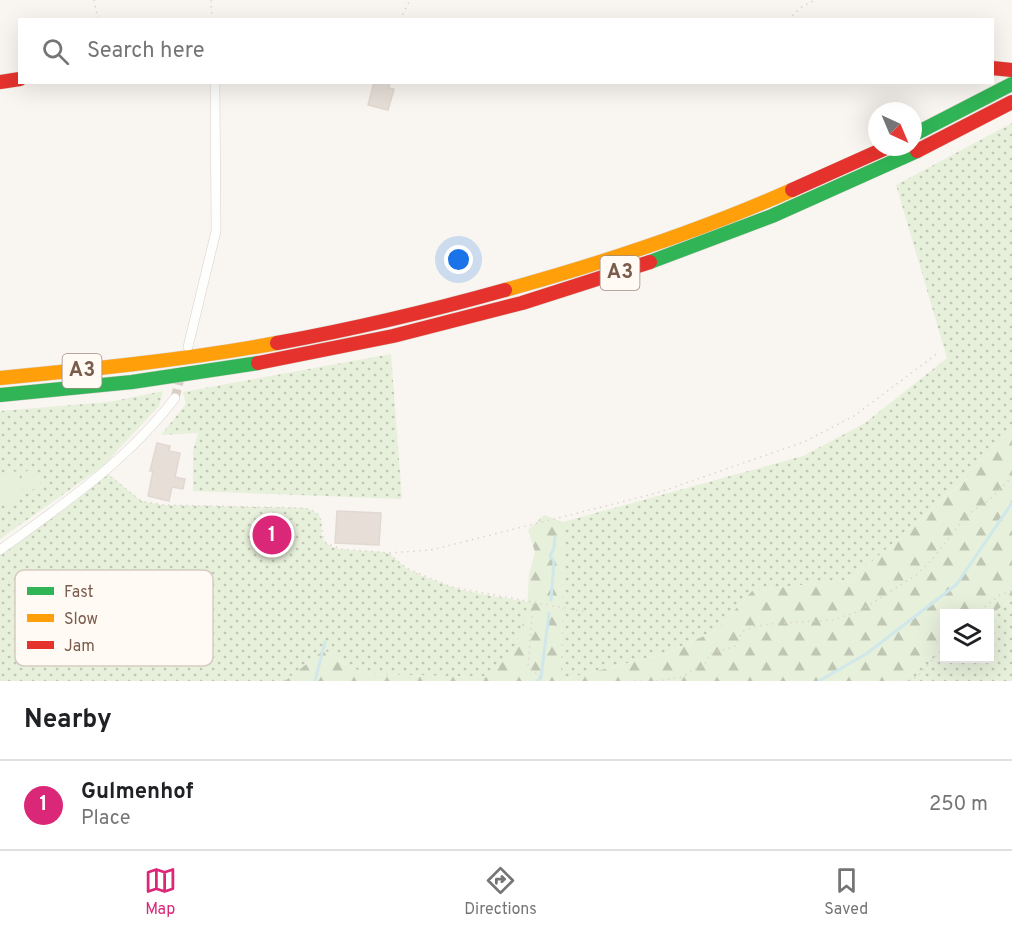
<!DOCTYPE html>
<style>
body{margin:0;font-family:Overpass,sans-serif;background:#f6f6f6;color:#202124}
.controls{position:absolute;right:18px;bottom:18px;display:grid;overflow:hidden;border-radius:0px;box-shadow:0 6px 24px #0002}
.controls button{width:54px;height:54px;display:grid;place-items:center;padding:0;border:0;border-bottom:2px solid #e0e0e0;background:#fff;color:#202124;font:30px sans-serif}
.compass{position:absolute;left:868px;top:102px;width:54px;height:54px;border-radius:50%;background:#fff;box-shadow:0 6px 24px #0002;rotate:136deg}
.you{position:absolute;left:459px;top:260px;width:21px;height:21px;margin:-15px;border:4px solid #fff;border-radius:50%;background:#1a73e8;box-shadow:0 0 0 9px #1a73e833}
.badge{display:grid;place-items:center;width:39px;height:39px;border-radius:50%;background:#db2777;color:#fff;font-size:20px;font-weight:700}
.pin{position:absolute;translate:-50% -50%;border:3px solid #fff;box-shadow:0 2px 6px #0006}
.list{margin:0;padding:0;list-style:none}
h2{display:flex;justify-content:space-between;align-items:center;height:78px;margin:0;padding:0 24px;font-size:26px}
h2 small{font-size:20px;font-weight:400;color:#757577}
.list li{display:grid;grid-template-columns:39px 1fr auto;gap:18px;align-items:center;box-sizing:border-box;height:90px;padding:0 24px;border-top:2px solid #e0e0e0}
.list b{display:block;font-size:22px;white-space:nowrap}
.list p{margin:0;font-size:20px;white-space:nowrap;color:#757577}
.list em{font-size:20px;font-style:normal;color:#757577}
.icon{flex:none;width:33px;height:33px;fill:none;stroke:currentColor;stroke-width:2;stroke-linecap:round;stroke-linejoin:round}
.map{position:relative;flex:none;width:1012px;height:681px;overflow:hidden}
.search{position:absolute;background:#fff;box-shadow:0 6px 24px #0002;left:18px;right:18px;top:18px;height:66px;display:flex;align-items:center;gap:15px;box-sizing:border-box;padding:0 21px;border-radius:0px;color:#757577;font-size:22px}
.sheet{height:168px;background:#fff}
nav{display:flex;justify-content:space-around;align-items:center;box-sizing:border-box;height:84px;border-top:2px solid #e0e0e0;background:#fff;font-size:16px;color:#757577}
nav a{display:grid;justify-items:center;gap:3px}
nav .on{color:#db2777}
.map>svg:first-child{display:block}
.grass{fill:url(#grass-dots)}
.forest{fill:url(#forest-firs)}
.garden{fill:#e7f0db}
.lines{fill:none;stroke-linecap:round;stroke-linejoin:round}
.stream{stroke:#d0e8ea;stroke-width:3}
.building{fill:#e6ded7;stroke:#e2d8d2;stroke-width:1.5}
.street-tunnel{stroke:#d9cfc7;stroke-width:9;stroke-dasharray:9 4.5;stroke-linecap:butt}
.street-casing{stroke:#d7d1cb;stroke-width:10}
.fast-casing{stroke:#d9d2cb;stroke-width:15}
.slow-casing{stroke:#d9d2cb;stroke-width:15}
.jam-casing{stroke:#d9d2cb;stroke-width:15}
.path{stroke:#dcd5d0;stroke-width:1.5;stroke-dasharray:1.5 4.5;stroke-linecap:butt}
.street{stroke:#fefefd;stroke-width:9}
.fast{stroke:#30b455;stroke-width:14}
.slow{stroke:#ff9f0a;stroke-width:14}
.jam{stroke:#e5322d;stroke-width:14}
.labels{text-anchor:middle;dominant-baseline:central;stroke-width:4.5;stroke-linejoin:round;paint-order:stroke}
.shield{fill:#fffaf3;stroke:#a28b7f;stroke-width:1.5}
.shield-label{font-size:20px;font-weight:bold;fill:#7a5c4d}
.key{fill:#fffaf3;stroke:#d7cbc1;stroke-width:1.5}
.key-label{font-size:16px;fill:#7a5c4d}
</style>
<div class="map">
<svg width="1012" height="681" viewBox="0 0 1012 681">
<defs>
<pattern id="grass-dots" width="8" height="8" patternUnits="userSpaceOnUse" patternTransform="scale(1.5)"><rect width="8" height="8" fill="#e7f0db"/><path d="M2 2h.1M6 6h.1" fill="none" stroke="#c0c6b4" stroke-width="1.8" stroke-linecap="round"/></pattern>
<pattern id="forest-firs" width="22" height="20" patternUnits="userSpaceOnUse" patternTransform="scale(1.5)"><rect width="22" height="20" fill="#e7f0db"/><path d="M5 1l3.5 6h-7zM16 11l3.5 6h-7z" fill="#c0c6b4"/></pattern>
</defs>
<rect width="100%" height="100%" fill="#f9f5f0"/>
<g class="grass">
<path d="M1012,123V430L967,478L852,579L752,591L717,630L667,653L561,680L563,522L803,456L865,423L947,358L896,185Z"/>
<path d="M391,354L402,499L193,491V450L198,433L161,435L186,404L183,392Z"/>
<path d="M163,391L159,406L102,467L0,539V411L109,402Z"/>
<path d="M106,472L141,501L163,505L305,508C334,516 313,532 326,543C339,554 370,549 386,553C394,555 400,565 408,569C420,576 434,580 447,585C469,594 509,598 533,603L524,643L490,677L364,674L324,650L285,681H0V550Z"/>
<path d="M1012,599V681H900L944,648V658H990V615Z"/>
</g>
<path class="forest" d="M1012,430V599L990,615V614H944V648L900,681H285L324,650L364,674L490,677L516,645L527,611L529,575L535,552L528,530L544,515L563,522L561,680L668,653L717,630L752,591L852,579L964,481Z"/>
<g class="garden">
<circle cx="31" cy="480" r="10"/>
<path d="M17,471L25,498L0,505V476Z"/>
</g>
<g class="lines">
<g class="stream">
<path d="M551,600L554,561L550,556L554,548L555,537"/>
<path d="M315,681L325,642"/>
<path d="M537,681L541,678L549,613"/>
<path d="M819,681L866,654L956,585L1012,503"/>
</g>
</g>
<g class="building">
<path d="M374,82H390L389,88L394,89L388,110L368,105Z"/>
<path d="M157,443L170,446L169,451L180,453L175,477L185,479L183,489L172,487L169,501L148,496L153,471H150Z"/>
<path d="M337,511L381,513L379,545L335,543Z"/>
<path d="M278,520L285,542L278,544L279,547L261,552L257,537L267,534L264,524Z"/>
</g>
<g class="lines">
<path class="street-tunnel" d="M175,398L181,374"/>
<g class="street-casing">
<g id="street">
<path d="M188,347L216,231L215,82"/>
<path d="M0,550C64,504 127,461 175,398"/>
</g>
</g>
<g class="fast-casing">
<g id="fast">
<path d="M913,135L1012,84"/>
<path d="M650,262L772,216L917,151"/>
<path d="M0,395L132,382L258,363"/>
</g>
</g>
<g class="slow-casing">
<g id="slow">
<path d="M505,290C603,263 700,231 792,190"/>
<path d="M0,378C93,369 185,360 277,343"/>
</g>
</g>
<g class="jam-casing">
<g id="jam">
<path d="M992,68L1012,70"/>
<path d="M0,82L20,79"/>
<path d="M917,151L1012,102"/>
<path d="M792,190L888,147"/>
<path d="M277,343C354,329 430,311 505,290"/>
<path d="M258,363L393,336L522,303L650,262"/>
</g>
</g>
<g class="path">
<path d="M94,0L98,20"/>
<path d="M211,0L212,20"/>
<path d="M400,20L410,0"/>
<path d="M788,20L800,8L815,0"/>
<path d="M111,477L141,501L163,505L305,508C330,515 316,526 326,543L341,549L388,553L431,550L657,493L804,442L854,416L938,353"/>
<path d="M389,554L406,568L451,587L587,612"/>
<path d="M533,604L528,666L544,681"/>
<path d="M975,614L1000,595L1012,591"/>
<path d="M634,681H641"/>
<path d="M656,681L683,677L692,670L704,666L710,654L735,646L743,631L757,626L770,624L832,620L860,611L916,575L929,563L968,514L988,501L1012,477"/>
<path d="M909,681L918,676L944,647"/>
</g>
<use href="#street" class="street"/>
<use href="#fast" class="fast"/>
<use href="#slow" class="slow"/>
<use href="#jam" class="jam"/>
</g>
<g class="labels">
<g class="shield">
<rect x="600.5" y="256" width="39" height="34" rx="4.5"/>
<rect x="62.5" y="354" width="39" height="34" rx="4.5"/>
</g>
<g class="shield-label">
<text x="620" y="273">A3</text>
<text x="82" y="371">A3</text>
</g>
</g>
<rect x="15" y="570" width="198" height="96" rx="9" class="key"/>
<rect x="27" y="587" width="27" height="8" fill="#30b455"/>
<rect x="27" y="614" width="27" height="8" fill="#ff9f0a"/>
<rect x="27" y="641" width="27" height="8" fill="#e5322d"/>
<g class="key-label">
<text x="64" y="597">Fast</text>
<text x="64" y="624">Slow</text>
<text x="64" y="651">Jam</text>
</g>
</svg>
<div class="controls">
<button><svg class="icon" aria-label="layers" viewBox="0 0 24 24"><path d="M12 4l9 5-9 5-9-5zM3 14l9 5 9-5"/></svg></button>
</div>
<svg class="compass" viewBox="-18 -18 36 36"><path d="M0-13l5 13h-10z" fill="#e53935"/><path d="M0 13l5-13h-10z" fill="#757577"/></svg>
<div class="you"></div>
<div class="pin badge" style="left:272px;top:535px">1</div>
<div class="search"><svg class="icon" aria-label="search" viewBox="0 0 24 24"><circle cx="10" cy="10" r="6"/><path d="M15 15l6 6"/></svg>Search here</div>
</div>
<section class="sheet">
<h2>Nearby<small></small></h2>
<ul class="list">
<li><span class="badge">1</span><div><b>Gulmenhof</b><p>Place</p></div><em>250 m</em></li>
</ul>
</section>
<nav>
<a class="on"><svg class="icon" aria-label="map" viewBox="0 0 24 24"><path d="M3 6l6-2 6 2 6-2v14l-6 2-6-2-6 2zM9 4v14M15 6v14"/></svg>Map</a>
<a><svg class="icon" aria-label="directions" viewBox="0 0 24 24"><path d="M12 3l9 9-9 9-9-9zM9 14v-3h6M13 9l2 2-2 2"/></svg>Directions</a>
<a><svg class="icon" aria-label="saved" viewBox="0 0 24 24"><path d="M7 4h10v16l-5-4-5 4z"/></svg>Saved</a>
</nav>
